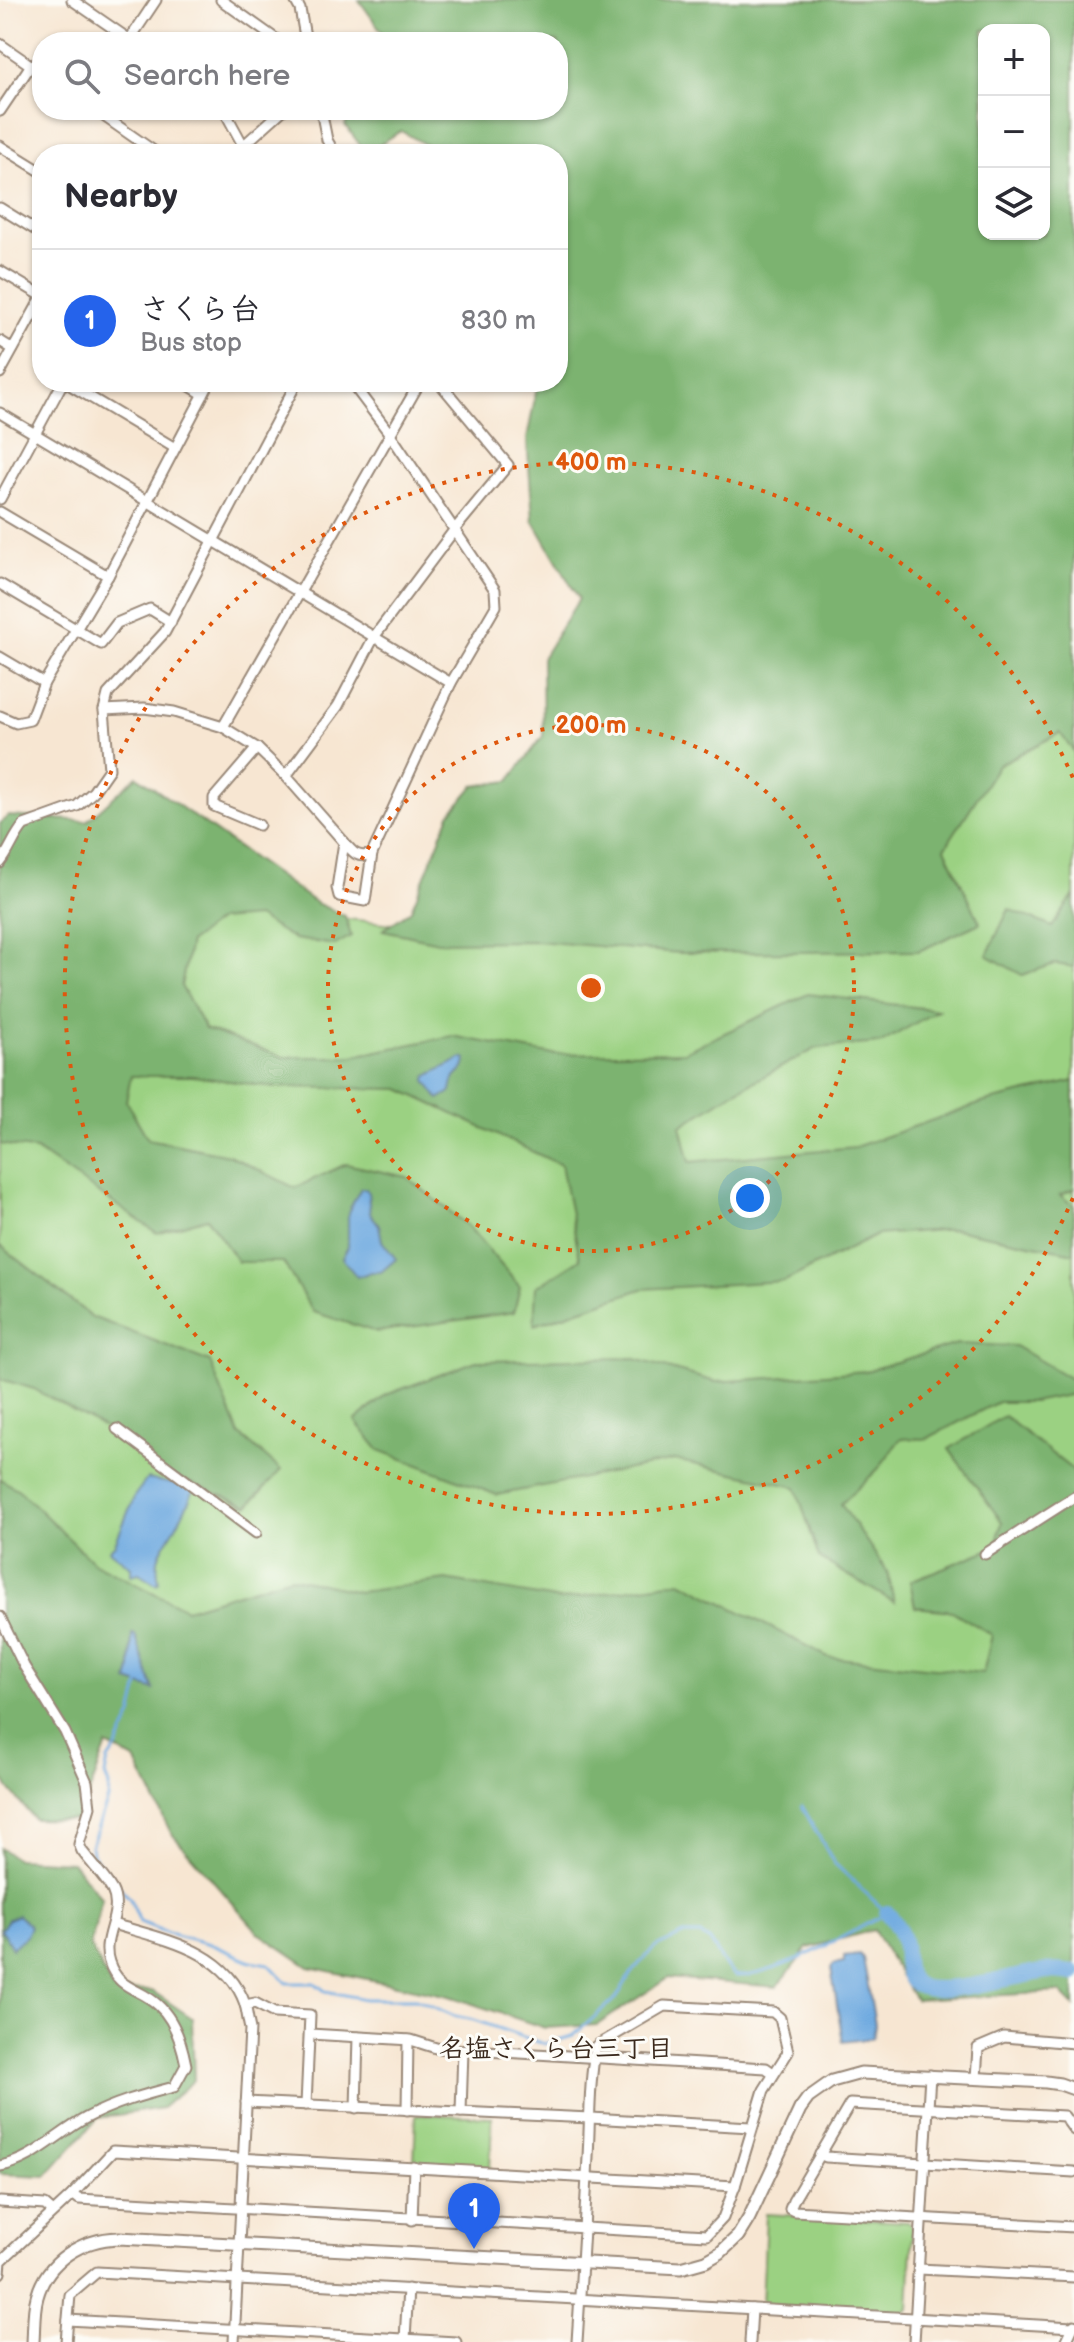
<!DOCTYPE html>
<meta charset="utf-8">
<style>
body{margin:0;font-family:"Balsamiq Sans","Klee One",sans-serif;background:#f7f7f7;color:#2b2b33}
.controls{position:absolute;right:24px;top:24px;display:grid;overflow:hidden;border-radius:16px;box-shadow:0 2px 6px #0004}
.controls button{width:72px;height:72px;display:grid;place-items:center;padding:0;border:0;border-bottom:2px solid #e1e1e2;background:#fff;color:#2b2b33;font:40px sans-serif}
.you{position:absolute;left:750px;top:1198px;width:28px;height:28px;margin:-20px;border:6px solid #fff;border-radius:50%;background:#1a73e8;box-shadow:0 0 0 12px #1a73e833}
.badge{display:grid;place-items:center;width:52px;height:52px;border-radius:50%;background:#2563eb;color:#fff;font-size:26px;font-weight:700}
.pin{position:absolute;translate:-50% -66px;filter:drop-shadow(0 2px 4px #0008)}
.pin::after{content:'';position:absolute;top:42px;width:28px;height:24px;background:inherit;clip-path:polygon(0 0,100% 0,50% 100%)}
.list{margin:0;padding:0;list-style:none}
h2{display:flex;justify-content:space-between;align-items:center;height:104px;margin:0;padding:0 32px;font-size:34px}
h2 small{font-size:26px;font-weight:400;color:#7c7c81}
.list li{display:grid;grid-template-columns:52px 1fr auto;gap:24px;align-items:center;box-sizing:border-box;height:144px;padding:0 32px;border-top:2px solid #e1e1e2}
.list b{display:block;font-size:30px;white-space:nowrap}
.list p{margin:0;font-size:26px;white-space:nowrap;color:#7c7c81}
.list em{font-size:26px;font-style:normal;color:#7c7c81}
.icon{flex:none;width:44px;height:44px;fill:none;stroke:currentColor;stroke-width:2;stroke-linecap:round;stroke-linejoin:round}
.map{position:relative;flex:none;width:1074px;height:2342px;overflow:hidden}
.search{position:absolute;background:#fff;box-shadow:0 2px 6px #0004;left:32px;top:32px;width:536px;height:88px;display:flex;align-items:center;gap:20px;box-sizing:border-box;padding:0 28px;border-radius:32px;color:#7c7c81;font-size:30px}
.panel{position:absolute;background:#fff;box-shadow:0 2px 6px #0004;left:32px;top:144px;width:536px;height:248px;border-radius:32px}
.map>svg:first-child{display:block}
.green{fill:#9bd182;stroke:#6b7e50;stroke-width:2}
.forest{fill:#7cb370;stroke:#5c6e47;stroke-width:2;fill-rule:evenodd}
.water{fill:#6faae0;stroke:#556a7f;stroke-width:2}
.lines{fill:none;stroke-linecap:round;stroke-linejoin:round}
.stream{stroke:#6faae0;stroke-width:3}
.river{stroke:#6faae0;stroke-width:16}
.minor-casing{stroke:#998878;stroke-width:13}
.tertiary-casing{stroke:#998878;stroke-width:15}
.minor{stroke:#fff;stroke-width:9}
.tertiary{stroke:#fff;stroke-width:11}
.ring{fill:none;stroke:#df570d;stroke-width:4;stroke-dasharray:4 8}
.labels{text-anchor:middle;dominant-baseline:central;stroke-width:6;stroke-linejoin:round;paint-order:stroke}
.neighbourhood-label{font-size:26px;font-weight:bold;fill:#3b2a1e;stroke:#fdfcf7}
.centre{fill:#df570d;stroke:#fdfcf7;stroke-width:4}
.ring-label{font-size:24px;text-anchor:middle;font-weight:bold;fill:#df570d;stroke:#fdfcf7;stroke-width:6;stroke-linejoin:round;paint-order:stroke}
</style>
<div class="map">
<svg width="1074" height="2342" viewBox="0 0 1074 2342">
<rect width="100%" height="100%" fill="#fdfcf7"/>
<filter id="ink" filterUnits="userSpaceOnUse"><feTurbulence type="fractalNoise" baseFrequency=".0125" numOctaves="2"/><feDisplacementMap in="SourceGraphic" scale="16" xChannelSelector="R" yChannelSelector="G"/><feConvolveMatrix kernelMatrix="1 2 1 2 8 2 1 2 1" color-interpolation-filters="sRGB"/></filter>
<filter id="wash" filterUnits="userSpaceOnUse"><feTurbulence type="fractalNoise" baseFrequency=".006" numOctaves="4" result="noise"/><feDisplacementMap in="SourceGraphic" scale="32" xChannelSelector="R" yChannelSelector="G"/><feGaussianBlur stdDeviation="1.8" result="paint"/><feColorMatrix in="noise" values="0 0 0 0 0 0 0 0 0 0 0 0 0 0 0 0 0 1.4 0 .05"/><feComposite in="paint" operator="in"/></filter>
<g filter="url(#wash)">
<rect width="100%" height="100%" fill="#f7e6d2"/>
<g class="green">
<path d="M1074,725V1582L995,1700L183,1622L0,1505V989L166,899L421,927L972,769Z"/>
<path d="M416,2114L492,2117L490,2170L414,2164Z"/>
<path d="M766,2214L908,2222L913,2228L909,2309L903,2313L762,2306Z"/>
</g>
<g class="forest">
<path d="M359,0H1074V752L1060,733L998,765L945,848L980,923L919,951L680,953L536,941L438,942L383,930L411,910L450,814L474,786L509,781L543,736L542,658L579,599L533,520L527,439L538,382H558V154H442L401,131L366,153L345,125L352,110H558V42H382L385,36ZM984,30H1044V234H984Z"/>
<path d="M137,776L316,903L345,916L351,936L335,945L294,939L257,917L219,920L190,942L181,986L205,1029L283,1057H348L452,1036L549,1054L684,1052L808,994L938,1010L881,1043L817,1048L734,1092L681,1126L690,1162L855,1147L985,1102L1074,1081V1189L1060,1195L1074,1206V1253L955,1229L877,1235L785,1281L642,1289L534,1325L536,1287L580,1259L561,1165L400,1089L272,1087L193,1076H131L126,1101L148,1139L229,1155L295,1188L346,1164L407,1177L468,1226L520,1287L514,1312L376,1332L313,1312L283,1262H238L207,1218L157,1233L36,1150L0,1144V824L8,816L87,821Z"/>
<path d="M1074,895V967L1055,964L1022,975L987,955L1009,909L1052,927Z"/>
<path d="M0,1245L92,1317L210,1362L239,1434L281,1470L248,1506L152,1468L135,1445L34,1389L0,1379Z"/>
<path d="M957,1344L1015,1346L1074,1381V1394L1032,1402H998L926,1439L901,1438L878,1469L841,1504L888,1573L894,1602L819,1558L796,1487L675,1460L497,1495L379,1450L355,1421L386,1395L476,1361L632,1358L716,1382L866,1371Z"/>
<path d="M1004,1416L1074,1471V2006L1060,1992L915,2000L874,1930L808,1948L777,1987L668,1978L597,2025L545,2028L449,1996L309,1967L259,1933L171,1833L135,1760L107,1745L79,1820L34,1819L8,1788L0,1768V1479L19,1490L94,1563L186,1609L290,1577L359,1592L446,1580L561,1600L681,1581L828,1657L983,1673L992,1635L952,1611L915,1607L910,1581L996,1547L1002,1522L949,1449ZM132,1634L135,1635L153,1689L128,1681L131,1669Z"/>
<path d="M0,1848L17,1859L72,1862L102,1899L90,1946L113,1990L152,1991L192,2018L194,2080L162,2108L98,2118L46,2176L0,2174Z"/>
</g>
<g class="water">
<path d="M463,1058H466C466,1075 456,1071 453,1082C452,1085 452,1089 450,1093L439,1099L426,1081L427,1076Z"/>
<path d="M361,1188L366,1189L368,1193L370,1213L379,1225L382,1241L396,1259L381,1272H371L357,1277L342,1258L348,1247V1212Z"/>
<path d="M147,1479L191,1487L194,1490C187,1506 178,1524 169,1538C158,1556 155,1560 159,1582L156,1584L139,1573L131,1575V1567L109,1550L115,1544L135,1495Z"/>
<path d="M132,1634L135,1635L154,1690L128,1681L131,1669Z"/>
<path d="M18,1915L30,1926L26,1936L12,1948L1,1930L8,1919Z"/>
<path d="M859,1954L863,1958L875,2024L873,2038L843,2042L831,1968L834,1964L844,1962V1956Z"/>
</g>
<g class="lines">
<path class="stream" d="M139,1685L132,1715L117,1747L108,1760L105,1775L109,1786L108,1799L91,1846L92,1854L130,1899L140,1922L168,1933L210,1944L251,1961L269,1964L287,1983H315L325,1991L365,1999H416L455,2016L474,2020L544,2044L573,2036L617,1997L631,1973L646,1956L656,1947L682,1935H701L710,1941L727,1968L734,1975C765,1983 857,1929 887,1913L834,1863L802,1806"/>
<path class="river" d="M887,1913C896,1923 902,1932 904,1945C906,1958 903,1969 912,1981C928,2003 1022,1973 1049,1971C1057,1971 1066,1972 1074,1973"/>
</g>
</g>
<g filter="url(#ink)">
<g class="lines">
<g class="minor-casing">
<g id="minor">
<path d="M72,0L133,42"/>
<path d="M221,0L280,42"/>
<path d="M295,0L300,9L306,42"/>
<path d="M128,42L156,0"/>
<path d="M0,44L42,73"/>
<path d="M95,110L158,154"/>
<path d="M224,110L243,145L251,154"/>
<path d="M321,110L327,140L335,154"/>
<path d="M0,111L31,65"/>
<path d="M0,146L42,172"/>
<path d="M234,154L283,110"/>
<path d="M0,208L42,234"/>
<path d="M0,271L42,296"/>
<path d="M0,341L13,349"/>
<path d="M0,373L42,297"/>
<path d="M65,382L175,448"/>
<path d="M183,382L203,394"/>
<path d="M0,413L451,683"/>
<path d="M0,499L63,382"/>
<path d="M0,512L108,576"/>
<path d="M0,584L101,644L117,623L150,609L171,622"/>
<path d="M0,657L44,683"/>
<path d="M104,710L144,708L174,712L223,727L257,748L286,776L344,842L337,888L339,896L365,901L372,854L451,683L496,606L495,590L390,434L351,382"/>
<path d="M0,716L16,723L30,720L44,683L108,576L210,382"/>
<path d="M223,727L420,382"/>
<path d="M257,748L214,798V806L259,825"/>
<path d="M286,776L338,706L374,637L455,529L508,465L439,382"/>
<path d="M344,842C353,853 358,859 372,854"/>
<path d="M0,863C10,851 14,836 24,825L77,806L93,792L109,769L104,710L108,694L165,632L297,382"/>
<path d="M117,1429L256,1533"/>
<path d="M985,1554L1074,1497"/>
<path d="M0,1617L24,1666L65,1732L87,1782L90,1807L79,1844L82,1851C91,1863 104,1876 112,1890C124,1914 100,1937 109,1962C119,1991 139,1987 158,2005C175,2020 182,2044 186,2065L174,2087C143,2095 114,2103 86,2118C58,2133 32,2161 0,2166"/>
<path d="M113,1924C161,1939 226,1949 245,2004C247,2012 248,2021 250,2029L234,2342"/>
<path d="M245,2005L255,2003L274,2013L310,2015L306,2105"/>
<path d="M310,2034L411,2040L436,2048L766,2068L773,2073"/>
<path d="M976,2078L978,2048L1004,2037L1074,2043"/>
<path d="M246,2102L590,2118L751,2127"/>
<path d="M356,2108L358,2037"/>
<path d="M407,2110L408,2040"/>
<path d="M461,2112L463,2050"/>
<path d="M1074,2130L1064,2116L850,2104L793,2201L790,2209L794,2211L1074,2227"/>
<path d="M820,2154L826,2157L1074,2172"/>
<path d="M73,2194L79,2199C289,2210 498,2224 707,2235L723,2218L735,2186L764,2090L788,2052L780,2018L773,2012L664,2006L596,2046C589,2082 590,2120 588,2157C585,2218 581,2280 577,2342"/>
<path d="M0,2202L45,2205L53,2212"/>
<path d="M412,2220L414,2167"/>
<path d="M919,2269L1074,2277"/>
<path d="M0,2273L1,2261L73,2194L113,2151L735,2186"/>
<path d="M68,2320L456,2342"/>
<path d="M405,2339L408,2289"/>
<path d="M66,2342L70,2295L97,2272L1073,2327"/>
<path d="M750,2342L752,2309"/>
<path d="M914,2342L930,2075"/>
<path d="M1066,2342L1074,2325"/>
</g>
</g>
<g class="tertiary-casing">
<path id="tertiary" d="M33,2342C34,2328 33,2311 37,2297C47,2260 82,2239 119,2238L681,2268L706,2261L720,2253L738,2236L749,2218L800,2109L808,2098L832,2081L861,2073L1046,2082L1060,2084L1074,2089"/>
</g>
<use href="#minor" class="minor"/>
<use href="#tertiary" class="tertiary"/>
</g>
</g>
<g class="ring">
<circle cx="591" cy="988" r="263"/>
<path d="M1073 1198A526 526 0 1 1 1073 778"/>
</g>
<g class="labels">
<g class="neighbourhood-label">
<text x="556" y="2049">名塩さくら台三丁目</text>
</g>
</g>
<circle cx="591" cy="988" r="12" class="centre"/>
<g class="ring-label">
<text x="591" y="470">400 m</text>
<text x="591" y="733">200 m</text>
</g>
</svg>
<div class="controls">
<button>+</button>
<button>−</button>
<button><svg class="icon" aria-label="layers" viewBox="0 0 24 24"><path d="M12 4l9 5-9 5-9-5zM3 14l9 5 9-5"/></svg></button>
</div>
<div class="you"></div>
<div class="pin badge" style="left:474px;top:2249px">1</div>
<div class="search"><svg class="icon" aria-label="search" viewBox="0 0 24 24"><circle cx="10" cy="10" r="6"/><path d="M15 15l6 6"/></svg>Search here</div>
<section class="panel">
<h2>Nearby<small></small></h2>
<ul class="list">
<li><span class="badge">1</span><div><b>さくら台</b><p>Bus stop</p></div><em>830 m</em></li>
</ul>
</section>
</div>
